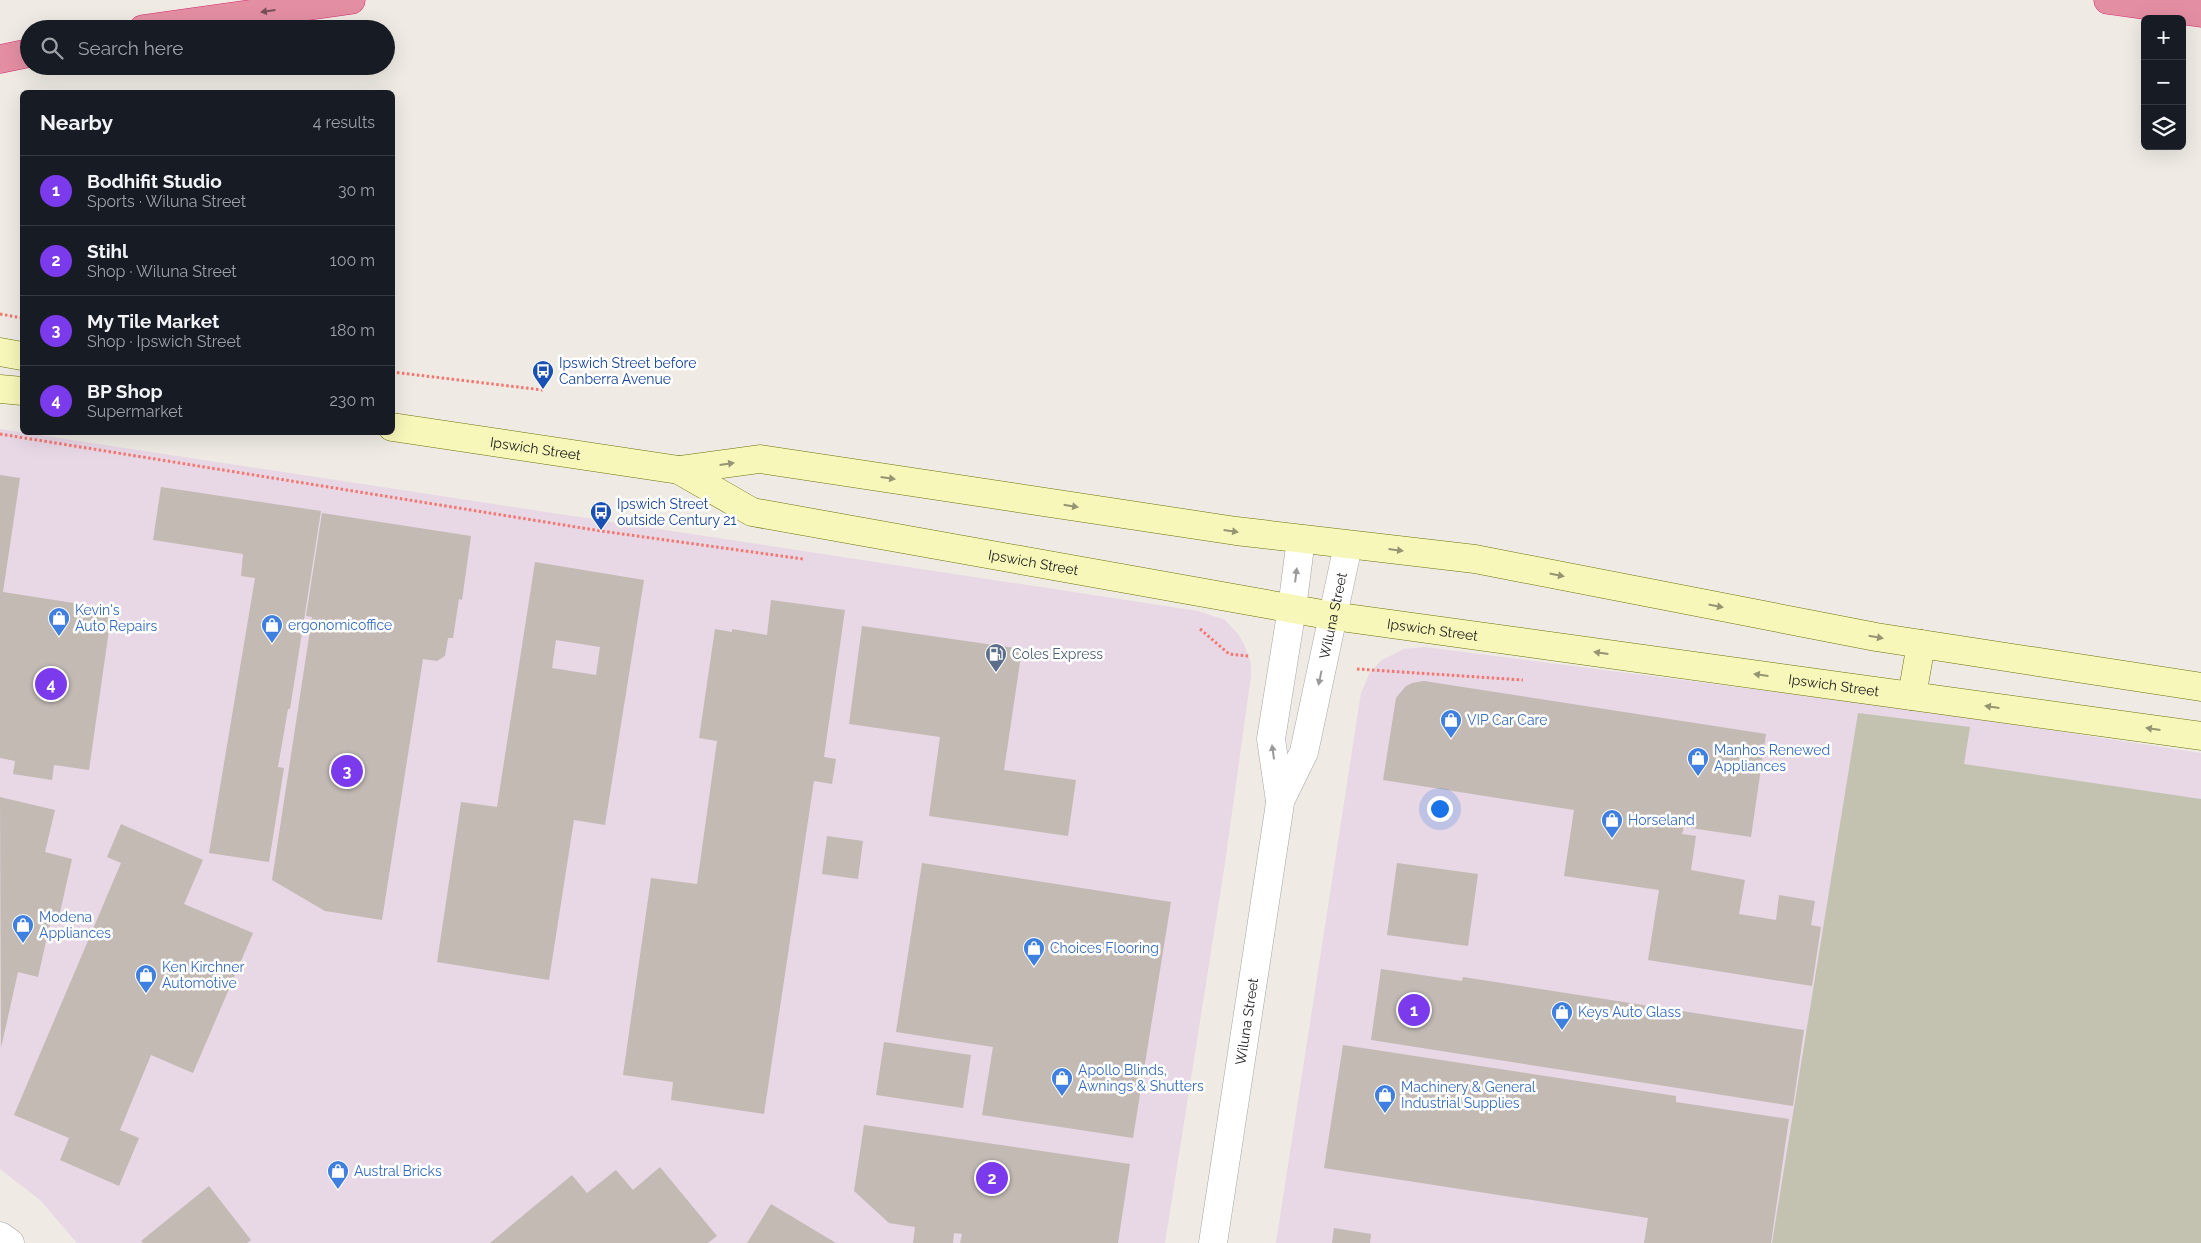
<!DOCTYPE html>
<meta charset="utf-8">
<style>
body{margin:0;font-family:Raleway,sans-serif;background:#20242c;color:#f1f3f6}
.controls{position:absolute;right:15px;top:15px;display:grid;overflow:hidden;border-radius:8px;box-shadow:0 5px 20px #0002}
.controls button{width:45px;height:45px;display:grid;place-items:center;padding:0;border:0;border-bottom:1px solid #363941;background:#171b24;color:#f1f3f6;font:25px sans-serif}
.you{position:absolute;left:1439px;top:808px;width:18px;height:18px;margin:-12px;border:4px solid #fff;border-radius:50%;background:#1a73e8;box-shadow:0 0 0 8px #1a73e833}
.badge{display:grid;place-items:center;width:32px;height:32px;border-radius:50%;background:#7c3aed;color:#fff;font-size:16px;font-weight:700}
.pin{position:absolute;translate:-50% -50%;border:2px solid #fff;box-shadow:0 1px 5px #0006}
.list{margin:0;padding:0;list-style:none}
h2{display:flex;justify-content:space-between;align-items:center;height:65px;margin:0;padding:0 20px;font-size:21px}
h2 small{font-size:16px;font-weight:400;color:#9ea1a6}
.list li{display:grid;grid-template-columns:32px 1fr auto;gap:15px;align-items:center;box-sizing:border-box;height:70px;padding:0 20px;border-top:1px solid #363941}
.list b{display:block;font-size:19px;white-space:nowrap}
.list p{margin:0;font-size:16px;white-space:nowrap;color:#9ea1a6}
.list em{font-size:16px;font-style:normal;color:#9ea1a6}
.icon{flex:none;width:28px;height:28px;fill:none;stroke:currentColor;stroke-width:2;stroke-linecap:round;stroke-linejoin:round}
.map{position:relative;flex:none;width:2201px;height:1243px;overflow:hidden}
.search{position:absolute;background:#171b24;box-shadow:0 5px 20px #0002;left:20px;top:20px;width:375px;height:55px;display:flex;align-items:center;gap:12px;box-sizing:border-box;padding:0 18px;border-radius:28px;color:#9ea1a6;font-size:19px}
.panel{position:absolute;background:#171b24;box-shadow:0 5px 20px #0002;left:20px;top:90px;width:375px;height:345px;border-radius:8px}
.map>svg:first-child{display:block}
.industrial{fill:#e8d7e5}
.construction{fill:#c3c2b0}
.building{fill:#c3bab4;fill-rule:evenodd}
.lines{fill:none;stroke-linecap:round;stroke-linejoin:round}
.street-casing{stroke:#a5a5a5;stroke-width:29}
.secondary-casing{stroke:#6c7208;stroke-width:29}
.highway-casing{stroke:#d42a6d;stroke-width:29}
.path{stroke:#f5766f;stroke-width:3;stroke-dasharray:2.5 2.5;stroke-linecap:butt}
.street{stroke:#fff;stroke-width:28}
.secondary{stroke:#f7f7ba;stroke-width:28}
.highway{stroke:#e48ea3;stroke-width:28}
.oneway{fill:#77505a}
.oneway2{fill:#959574}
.oneway3{fill:#9a9a9a}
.labels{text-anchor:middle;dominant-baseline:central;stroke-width:5;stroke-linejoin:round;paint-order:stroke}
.transit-label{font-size:14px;fill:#164399;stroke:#fff;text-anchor:start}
.street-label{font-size:14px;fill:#1e1e1e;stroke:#fff}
.shop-label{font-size:14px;fill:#366cbe;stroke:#fff;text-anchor:start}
.service-label{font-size:14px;fill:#4e5e75;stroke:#fff;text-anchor:start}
</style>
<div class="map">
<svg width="2201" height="1243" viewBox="0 0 2201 1243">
<rect width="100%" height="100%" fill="#efebe4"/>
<g class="industrial">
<path d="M0,429L1198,611L1225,620L1238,634L1245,646L1251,664V676L1225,863L1165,1243H77L40,1200L0,1169Z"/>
<path d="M1425,647L1925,711L2201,753V1243H1276L1361,693L1370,672L1382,660L1404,649Z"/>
</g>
<path class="construction" d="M1858,713L1970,727L1964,764L2201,799V1243H1772Z"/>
<g class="building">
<path d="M0,475L20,478L3,592L112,609L89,770L54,765L52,780L13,774L15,761L0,758Z"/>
<path d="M161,487L321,511L290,709H288L278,767L284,768L269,862L209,853L255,578L241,576L243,554L153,540Z"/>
<path d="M322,513L471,536L462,600L459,599L453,638H448L445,656L437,661L423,659L382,920L325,911L272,880L312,617L306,616Z"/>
<path d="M535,562L644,580L605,825L574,820L549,980L437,962L461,802L497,807ZM556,640L600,647L596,675L552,668Z"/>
<path d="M771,600L845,610L824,757L836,759L832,784L814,781L764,1114L671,1100L673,1082L623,1075L651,878L697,884L717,741L699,738L715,629L732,632V629L767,635Z"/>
<path d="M862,626L1022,649L1004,770L1076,780L1068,836L929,816L940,737L849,724Z"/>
<path d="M1424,681L1766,734L1751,837L1684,827L1682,834L1696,836L1691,870L1745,880L1739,914L1776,920L1779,895L1815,901L1811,925L1821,927L1812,986L1648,960L1659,890L1564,876L1574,810L1383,780L1396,698L1406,686L1412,683Z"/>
<path d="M0,797L55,810L45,852L72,859L59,917L52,915L38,977L18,972L1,1048Z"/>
<path d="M121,824L203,860L184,904L253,933L193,1073L151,1055L120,1130L139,1138L119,1186L60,1160L69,1138L14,1115L121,863L107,857Z"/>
<path d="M827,836L863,841L858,879L822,874Z"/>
<path d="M922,863L1171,902L1133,1138L982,1115L993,1047L896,1032Z"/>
<path d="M1397,863L1478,874L1468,946L1387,935Z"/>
<path d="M1381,969L1462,981L1463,977L1804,1030L1793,1106L1371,1040Z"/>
<path d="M884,1042L971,1055L963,1108L876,1095Z"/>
<path d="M1343,1045L1676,1096V1102L1789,1119L1771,1243H1644L1648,1218L1324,1168Z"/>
<path d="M864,1125L1130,1164L1118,1243H960L962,1234L954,1233L953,1243H913L915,1227L889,1223L854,1191Z"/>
<path d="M660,1167L717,1236L708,1243H490L572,1175L587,1193L616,1170L633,1190Z"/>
<path d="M209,1186L251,1240L247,1243H143L141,1241Z"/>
<path d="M771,1204L836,1243H747Z"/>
<path d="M1334,1228L1371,1234L1370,1243H1332Z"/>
</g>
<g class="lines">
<g class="street-casing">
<g id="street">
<path id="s1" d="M1280,801L1304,752L1348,545"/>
<path d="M0,1236L10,1243"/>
<path id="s2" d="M1213,1243L1279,810L1280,801L1271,739L1292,608L1301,539"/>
</g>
</g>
<g class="secondary-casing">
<g id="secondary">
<path d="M0,352L22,356"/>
<path d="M0,389L22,391"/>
<path id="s3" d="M392,427L679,470L760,459L1236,531L1475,559L1876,637L2201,687"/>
<path id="s4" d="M679,470L752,512L1333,616L2201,736"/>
<path d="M1912,696L1921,644"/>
</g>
</g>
<g class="highway-casing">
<g id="highway">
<path d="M2108,0L2201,13"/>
<path d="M143,29L351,0"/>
<path d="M0,59L29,53"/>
</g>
</g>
<g class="path">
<path d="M0,314L22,318"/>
<path d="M392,372L543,390"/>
<path d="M0,434L601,531L803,559"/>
<path d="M1200,629L1229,654L1249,656"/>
<path d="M1357,669L1523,680"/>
</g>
<use href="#street" class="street"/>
<use href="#secondary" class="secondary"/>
<use href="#highway" class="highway"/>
</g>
<defs><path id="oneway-solid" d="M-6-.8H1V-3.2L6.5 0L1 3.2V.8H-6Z" transform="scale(1.25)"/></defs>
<use class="oneway" href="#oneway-solid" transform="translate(268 11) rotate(172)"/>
<g class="oneway2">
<use href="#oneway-solid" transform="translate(727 464) rotate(-8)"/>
<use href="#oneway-solid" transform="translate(888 478) rotate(8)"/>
<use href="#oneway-solid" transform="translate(1071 506) rotate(9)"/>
<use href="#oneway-solid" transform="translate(1231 531) rotate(8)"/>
<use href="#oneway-solid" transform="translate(1396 550) rotate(7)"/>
<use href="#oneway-solid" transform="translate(1557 575) rotate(11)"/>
<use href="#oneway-solid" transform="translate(1716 606) rotate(11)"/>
<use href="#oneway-solid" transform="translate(1876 637) rotate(10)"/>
<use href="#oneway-solid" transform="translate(1601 653) rotate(-172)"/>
<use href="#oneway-solid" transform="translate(1761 675) rotate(-172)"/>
<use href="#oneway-solid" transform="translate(1992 707) rotate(-172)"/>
<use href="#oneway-solid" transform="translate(2153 729) rotate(-172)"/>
</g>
<g class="oneway3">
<use href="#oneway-solid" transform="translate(1296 575) rotate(-83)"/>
<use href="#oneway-solid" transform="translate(1320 678) rotate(102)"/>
<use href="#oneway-solid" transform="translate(1273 752) rotate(-98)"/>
</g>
<defs>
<g id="bus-pin" transform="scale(1.125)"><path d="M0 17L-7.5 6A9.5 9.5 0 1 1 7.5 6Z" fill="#1a4fb4" stroke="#fff"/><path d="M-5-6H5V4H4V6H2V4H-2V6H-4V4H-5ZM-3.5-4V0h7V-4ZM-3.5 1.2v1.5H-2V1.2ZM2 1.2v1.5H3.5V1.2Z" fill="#fff"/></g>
<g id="shop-pin" transform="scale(1.125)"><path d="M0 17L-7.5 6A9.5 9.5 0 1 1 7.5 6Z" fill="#3f7fe0" stroke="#fff"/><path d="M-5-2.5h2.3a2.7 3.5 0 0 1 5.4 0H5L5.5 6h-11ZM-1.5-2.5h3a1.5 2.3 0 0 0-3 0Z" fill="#fff"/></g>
<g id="fuel-pin" transform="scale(1.125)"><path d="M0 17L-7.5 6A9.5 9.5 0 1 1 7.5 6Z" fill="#5c6f8a" stroke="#fff"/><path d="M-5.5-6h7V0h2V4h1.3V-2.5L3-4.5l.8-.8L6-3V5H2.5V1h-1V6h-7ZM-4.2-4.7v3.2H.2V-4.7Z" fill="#fff"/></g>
</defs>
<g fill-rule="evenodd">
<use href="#bus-pin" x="543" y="371"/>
<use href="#bus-pin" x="601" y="512"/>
<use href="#shop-pin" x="59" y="618"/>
<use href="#shop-pin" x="272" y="625"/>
<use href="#fuel-pin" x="996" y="654"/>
<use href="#shop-pin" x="1451" y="720"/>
<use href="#shop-pin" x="1698" y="758"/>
<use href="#shop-pin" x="1612" y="820"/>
<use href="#shop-pin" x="23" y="925"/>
<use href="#shop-pin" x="1034" y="948"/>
<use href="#shop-pin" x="146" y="975"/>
<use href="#shop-pin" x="1562" y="1012"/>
<use href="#shop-pin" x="1062" y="1078"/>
<use href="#shop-pin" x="1385" y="1095"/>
<use href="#shop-pin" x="338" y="1171"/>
</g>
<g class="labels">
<g class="transit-label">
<text x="559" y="363">Ipswich Street before<tspan x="559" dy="16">Canberra Avenue</tspan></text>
<text x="617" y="504">Ipswich Street<tspan x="617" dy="16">outside Century 21</tspan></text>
</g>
<g class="street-label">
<text stroke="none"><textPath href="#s3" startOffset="145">Ipswich Street</textPath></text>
<text stroke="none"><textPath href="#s4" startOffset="370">Ipswich Street</textPath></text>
<text stroke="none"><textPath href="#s1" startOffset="194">Wiluna Street</textPath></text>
<text stroke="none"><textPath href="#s4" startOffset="775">Ipswich Street</textPath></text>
<text stroke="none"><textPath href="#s4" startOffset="1180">Ipswich Street</textPath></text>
<text stroke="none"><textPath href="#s2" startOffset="224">Wiluna Street</textPath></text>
</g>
<g class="shop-label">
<text x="75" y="610">Kevin's<tspan x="75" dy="16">Auto Repairs</tspan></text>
<text x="288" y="625">ergonomicoffice</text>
<text x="1467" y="720">VIP Car Care</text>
<text x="1714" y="750">Manhos Renewed<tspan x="1714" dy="16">Appliances</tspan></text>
<text x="1628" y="820">Horseland</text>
<text x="39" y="917">Modena<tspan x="39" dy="16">Appliances</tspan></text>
<text x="1050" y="948">Choices Flooring</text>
<text x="162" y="967">Ken Kirchner<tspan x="162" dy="16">Automotive</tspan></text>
<text x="1578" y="1012">Keys Auto Glass</text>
<text x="1078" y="1070">Apollo Blinds,<tspan x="1078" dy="16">Awnings &amp; Shutters</tspan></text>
<text x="1401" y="1087">Machinery &amp; General<tspan x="1401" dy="16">Industrial Supplies</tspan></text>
<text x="354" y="1171">Austral Bricks</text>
</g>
<g class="service-label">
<text x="1012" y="654">Coles Express</text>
</g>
</g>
</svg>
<div class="controls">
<button>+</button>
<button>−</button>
<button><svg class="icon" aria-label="layers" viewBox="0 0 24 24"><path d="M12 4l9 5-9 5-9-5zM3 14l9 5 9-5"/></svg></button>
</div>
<div class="you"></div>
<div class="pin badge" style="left:1414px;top:1010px">1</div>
<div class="pin badge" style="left:992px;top:1178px">2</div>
<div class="pin badge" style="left:347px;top:771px">3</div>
<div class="pin badge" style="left:51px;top:684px">4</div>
<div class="search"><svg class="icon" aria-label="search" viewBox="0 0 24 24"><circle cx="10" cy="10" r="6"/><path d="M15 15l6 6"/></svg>Search here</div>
<section class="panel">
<h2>Nearby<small>4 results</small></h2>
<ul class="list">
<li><span class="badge">1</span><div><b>Bodhifit Studio</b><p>Sports · Wiluna Street</p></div><em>30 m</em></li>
<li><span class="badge">2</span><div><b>Stihl</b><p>Shop · Wiluna Street</p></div><em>100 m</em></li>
<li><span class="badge">3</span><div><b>My Tile Market</b><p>Shop · Ipswich Street</p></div><em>180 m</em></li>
<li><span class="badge">4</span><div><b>BP Shop</b><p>Supermarket</p></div><em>230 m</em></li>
</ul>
</section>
</div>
